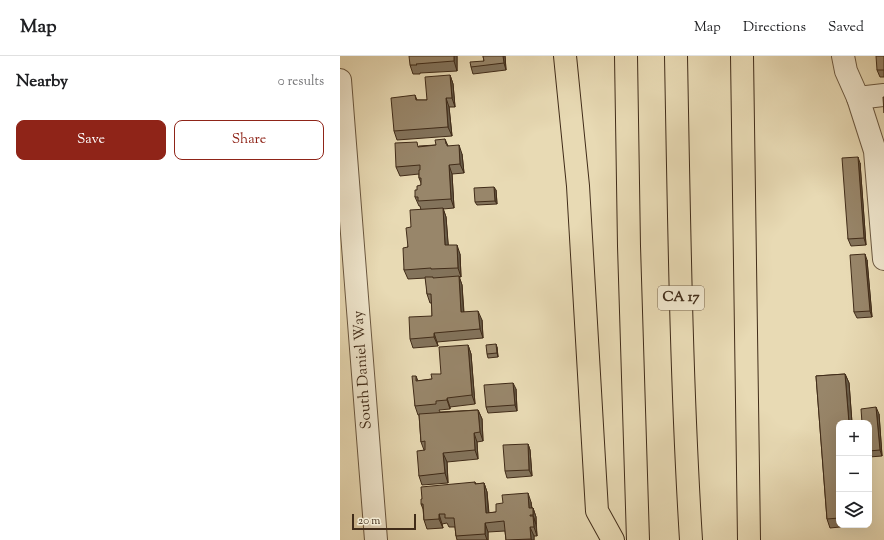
<!DOCTYPE html>
<meta charset="utf-8">
<style>
body{margin:0;font-family:"Sorts Mill Goudy",serif;background:#f2f2f2;color:#202124}
.controls{position:absolute;right:12px;bottom:12px;display:grid;overflow:hidden;border-radius:8px;box-shadow:0 4px 16px #0002}
.controls button{width:36px;height:36px;display:grid;place-items:center;padding:0;border:0;border-bottom:1px solid #e0e0e0;background:#fff;color:#202124;font:20px sans-serif}
.scale{position:absolute;left:12px;bottom:10px;width:64px;box-sizing:border-box;padding-left:4px;border:2px solid #412c19;border-top:0;font-size:11px;line-height:14px;white-space:nowrap;color:#412c19;-webkit-text-stroke:3px #f0e7ce;paint-order:stroke}
.list{margin:0;padding:0;list-style:none}
h2{display:flex;justify-content:space-between;align-items:center;height:52px;margin:0;padding:0 16px;font-size:17px}
h2 small{font-size:13px;font-weight:400;color:#757577}
.actions{display:flex;gap:8px;padding:12px 16px}
.actions a{flex:1;padding:9px 0;border:1px solid #8f2418;border-radius:8px;text-align:center;font-size:14px;color:#8f2418}
.actions .main{background:#8f2418;color:#fff}
.icon{flex:none;width:22px;height:22px;fill:none;stroke:currentColor;stroke-width:2;stroke-linecap:round;stroke-linejoin:round}
.map{position:relative;flex:none;width:544px;height:484px;overflow:hidden}
header{display:flex;align-items:center;gap:24px;box-sizing:border-box;height:56px;padding:0 20px;background:#fff;border-bottom:1px solid #e0e0e0}
header strong{font-size:19px}
nav{display:flex;gap:22px;margin-inline-start:auto;font-size:14px}
main{display:flex}
aside{flex:1;background:#fff}
.map>svg:first-child{display:block}
.lines{fill:none;stroke-linecap:round;stroke-linejoin:round}
.minor-casing{stroke:#6b5840;stroke-width:24}
.highway-casing{stroke:#412c19;stroke-width:24}
.minor{stroke:#f0e7ce;stroke-width:22}
.highway{stroke:#e8dab4;stroke-width:22}
.wall{fill:#83735b;stroke:#412c19}
.shaded-wall{fill:#6a5e4a;stroke:#412c19}
.building{fill:#98866a;stroke:#412c19}
.labels{text-anchor:middle;dominant-baseline:central;stroke-width:3;stroke-linejoin:round;paint-order:stroke}
.shield{fill:#f0e7ce;stroke:#76644f;stroke-width:1}
.shield-label{font-size:14px;font-weight:bold;fill:#412c19}
.street-label{font-size:15px;fill:#412c19;stroke:#f0e7ce}
</style>
<header>
<strong>Map</strong>
<nav><a>Map</a><a>Directions</a><a>Saved</a></nav>
</header>
<main>
<aside>
<h2>Nearby<small>0 results</small></h2>
<ul class="list">
</ul>
<div class="actions"><a class="main">Save</a><a>Share</a></div>
</aside>
<div class="map">
<svg width="544" height="484" viewBox="0 0 544 484">
<rect width="100%" height="100%" fill="#e8dab4"/>
<filter id="stains"><feTurbulence type="fractalNoise" baseFrequency=".005" numOctaves="4"/><feColorMatrix values="0 0 0 0 .2 0 0 0 0 .09 0 0 0 0 .02 0 0 0 .5 -.17"/></filter>
<radialGradient id="worn" r=".72"><stop offset=".6" stop-color="#630" stop-opacity="0"/><stop offset="1" stop-color="#630" stop-opacity=".3"/></radialGradient>
<g class="lines">
<g class="minor-casing">
<g id="minor">
<path d="M503,0L506,15L518,42L535,95L544,203"/>
<path d="M0,24L36,484"/>
<path d="M518,42L544,39"/>
</g>
</g>
<g class="highway-casing">
<g id="highway">
<path d="M225,0L238,130L257,455L273,484"/>
<path d="M286,0L289,190L298,484"/>
<path d="M336,0C339,161 341,323 351,484"/>
<path d="M402,0L409,484"/>
</g>
</g>
<use href="#minor" class="minor"/>
<use href="#highway" class="highway"/>
</g>
<g class="wall">
<path d="M117,0V15L80,17V18H73L70,9Z"/>
<path d="M143,0H165L166,14L133,18L131,11L144,5Z"/>
<path d="M544,0V21H540L537,14Z"/>
<path d="M110,19L113,28L115,51H109L112,80L57,84L54,75L75,39L77,44H87Z"/>
<path d="M105,83L108,90L122,98L124,117L112,118L114,152L103,153L106,161L108,189L120,198L121,221H119L122,229L124,256L142,264L143,282L97,286L98,290L73,292L70,283L92,260V247H90L87,238L86,222L68,223L64,214L71,171L81,154L80,150H79L75,141L77,134L81,129V127L79,122V118L60,120L56,111L79,90L96,89Z"/>
<path d="M520,107L526,189L511,190L508,183Z"/>
<path d="M156,134L157,148L137,149L135,146Z"/>
<path d="M527,204L532,261L517,262L514,256Z"/>
<path d="M128,289L131,298L135,348L110,351V353L99,354L100,356L138,354L142,363L143,385L137,386L138,403L107,406L108,427L82,429L79,420L84,394L81,386L79,359H78L75,350L76,320L78,325L92,323L101,318Z"/>
<path d="M157,291L158,301L148,302L147,298Z"/>
<path d="M505,318L509,327L512,367H499V469H520L490,472L487,463L476,320Z"/>
<path d="M176,333L177,355L148,357L146,351Z"/>
<path d="M539,358L542,400L529,401V367Z"/>
<path d="M188,388L190,394L192,420L167,422L165,415Z"/>
<path d="M135,426L136,428L144,427L147,436L149,457L156,456L191,446L192,452H193L196,461L197,480H194V484H166L165,475L148,476V484H117L116,480L115,471H109L107,467L102,468L103,472L87,473L84,464L83,453L81,448Z"/>
</g>
<g class="shaded-wall">
<path d="M114,0H117V15L114,5Z"/>
<path d="M163,0H165L166,14L164,7Z"/>
<path d="M110,19L113,28L115,51L112,42Z"/>
<path d="M106,42L109,51L112,80L108,71Z"/>
<path d="M119,89L122,98L124,117L120,108Z"/>
<path d="M518,101L520,107L526,189L524,182Z"/>
<path d="M109,109L112,118L114,152L111,143Z"/>
<path d="M154,131L156,134L157,148L155,145Z"/>
<path d="M103,152L106,161L109,198L105,189Z"/>
<path d="M117,189L120,198L121,221L118,212Z"/>
<path d="M525,198L527,204L532,261L530,255Z"/>
<path d="M119,220L122,229L124,265L121,256Z"/>
<path d="M138,255L142,264L143,282L140,273Z"/>
<path d="M94,277L97,286L98,290L94,281Z"/>
<path d="M156,288L157,291L158,301L157,297Z"/>
<path d="M128,289L131,298L135,348L132,339Z"/>
<path d="M505,318L509,327L512,367H509Z"/>
<path d="M173,327L176,333L177,355L175,349Z"/>
<path d="M107,342L110,351V353L107,344Z"/>
<path d="M536,351L539,358L542,400L540,394Z"/>
<path d="M138,354L142,363L143,385L140,376Z"/>
<path d="M134,377L137,386L138,403L135,394Z"/>
<path d="M188,388L190,394L192,420L189,414Z"/>
<path d="M103,397L107,406L108,427L105,417Z"/>
<path d="M144,427L147,436L149,466L146,457Z"/>
<path d="M188,437L191,446L192,459L189,452Z"/>
<path d="M193,452L196,461V468L193,459Z"/>
<path d="M99,458L102,468L103,472L99,463Z"/>
<path d="M193,460L196,469L197,480L194,471Z"/>
<path d="M145,467L148,476V484H147L145,478Z"/>
<path d="M190,471L194,480V484H192L191,483Z"/>
</g>
<g class="building">
<path d="M69,0H114V5L76,8L77,9H70Z"/>
<path d="M143,0H163L164,7L131,11L130,6L144,5Z"/>
<path d="M536,0H544V14H537Z"/>
<path d="M110,19L112,42H106L108,71L54,75L51,42L75,39L76,44H87L85,21Z"/>
<path d="M543,41H544V57Z"/>
<path d="M105,83L106,88H107V90L119,89L120,108L109,109L111,143L78,145V141H75V134H77V130L81,129V122H79V114H80V109L56,111L55,87L77,86L78,91L96,89L95,84Z"/>
<path d="M518,101L524,182L508,183L502,102Z"/>
<path d="M154,131L155,145L135,146L134,132Z"/>
<path d="M103,152L105,189H117L118,212L91,213V212L64,214L63,192L68,191L66,172L71,171L70,154Z"/>
<path d="M525,198L530,255L514,256L510,199Z"/>
<path d="M119,220L121,256L138,255L140,273L94,277V281L70,283L69,261L92,260L91,238H87L85,221H93V222Z"/>
<path d="M156,288L157,297L147,298L146,289Z"/>
<path d="M128,289L132,339L107,342V344L96,345V348L75,350L72,320H76V325L92,323L91,318H101L99,291Z"/>
<path d="M505,318L509,367H499V462L487,463L476,320Z"/>
<path d="M173,327L175,349L146,351L144,329Z"/>
<path d="M536,351L540,394L529,395V367H522L521,353Z"/>
<path d="M138,354L140,376L134,377L135,394L103,397L105,417L79,420L77,395L85,394V385L81,386L79,358Z"/>
<path d="M188,388L189,414L165,415L163,389Z"/>
<path d="M135,426V428L144,427L146,457L156,456V448L163,447L162,439L188,437L189,452H193V459H190V460H193L194,471H190L191,483L166,484L164,465L145,467V478L116,480L114,462H105V458H99V463L84,464L83,448H81V443H82L81,431Z"/>
</g>
<g class="labels">
<rect class="shield" x="318" y="230" width="46" height="24" rx="3"/>
<g class="shield-label">
<text x="341" y="242">CA 17</text>
</g>
<g class="street-label">
<text transform="translate(23 314) rotate(-94)">South Daniel Way</text>
</g>
</g>
<rect width="100%" height="100%" filter="url(#stains)"/>
<rect width="100%" height="100%" fill="url(#worn)"/>
</svg>
<div class="controls">
<button>+</button>
<button>−</button>
<button><svg class="icon" aria-label="layers" viewBox="0 0 24 24"><path d="M12 4l9 5-9 5-9-5zM3 14l9 5 9-5"/></svg></button>
</div>
<div class="scale">20 m</div>
</div>
</main>
